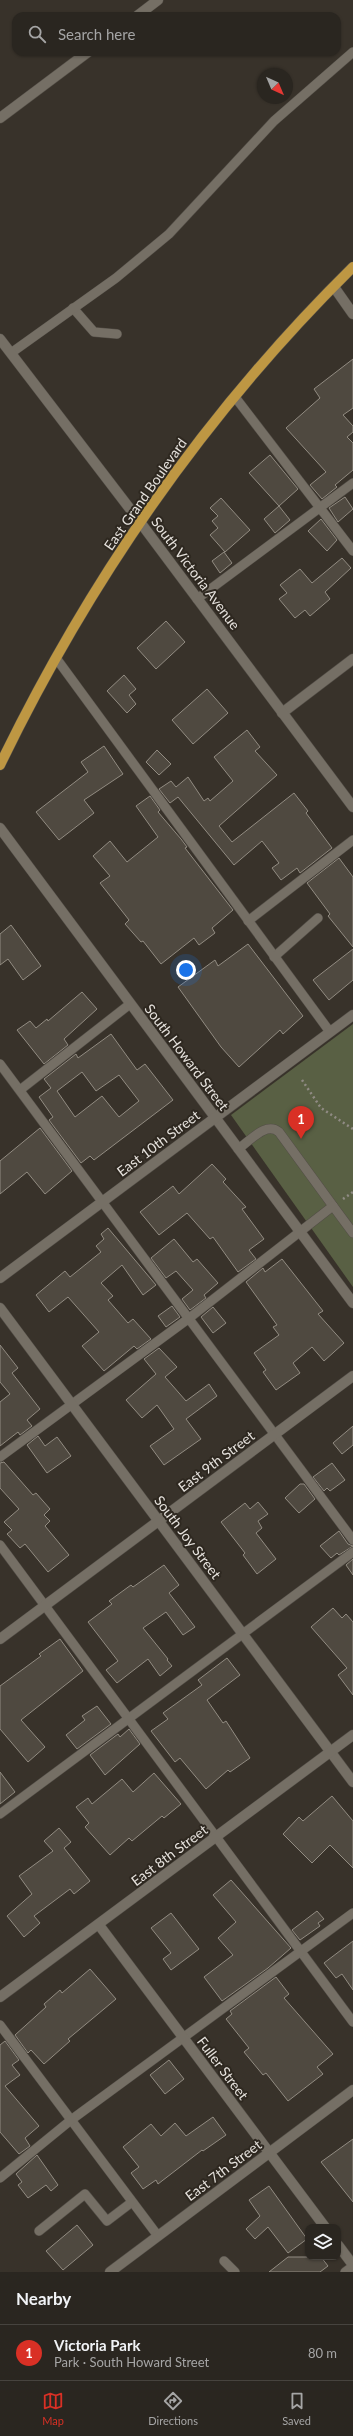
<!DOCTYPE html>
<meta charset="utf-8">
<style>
body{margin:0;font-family:Lato,sans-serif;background:#322e29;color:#f1f3f6}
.controls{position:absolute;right:12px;bottom:12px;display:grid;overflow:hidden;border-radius:8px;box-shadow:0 1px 3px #0004}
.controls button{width:36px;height:36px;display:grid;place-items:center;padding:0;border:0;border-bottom:1px solid #46433e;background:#2a2620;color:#f1f3f6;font:20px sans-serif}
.compass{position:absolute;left:257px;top:68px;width:36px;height:36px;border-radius:50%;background:#2a2620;box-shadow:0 1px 3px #0004;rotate:136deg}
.you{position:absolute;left:186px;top:970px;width:14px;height:14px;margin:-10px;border:3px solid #fff;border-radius:50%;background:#1a73e8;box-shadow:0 0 0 6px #1a73e833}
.badge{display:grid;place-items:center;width:26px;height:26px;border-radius:50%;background:#d93025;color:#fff;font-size:13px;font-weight:700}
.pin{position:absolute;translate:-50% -33px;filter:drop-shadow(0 1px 2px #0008)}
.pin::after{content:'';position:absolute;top:21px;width:14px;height:12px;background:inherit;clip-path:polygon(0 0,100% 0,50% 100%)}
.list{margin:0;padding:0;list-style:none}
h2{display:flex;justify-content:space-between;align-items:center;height:52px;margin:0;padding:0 16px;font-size:17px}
h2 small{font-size:13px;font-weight:400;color:#a5a5a5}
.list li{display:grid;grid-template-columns:26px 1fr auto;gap:12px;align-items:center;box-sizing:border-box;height:56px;padding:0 16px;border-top:1px solid #46433e}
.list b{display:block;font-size:15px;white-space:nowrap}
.list p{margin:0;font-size:13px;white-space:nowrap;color:#a5a5a5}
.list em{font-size:13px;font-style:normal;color:#a5a5a5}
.icon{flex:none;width:22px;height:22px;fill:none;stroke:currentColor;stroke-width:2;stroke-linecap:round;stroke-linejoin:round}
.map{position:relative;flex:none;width:353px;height:2272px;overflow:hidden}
.search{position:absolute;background:#2a2620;box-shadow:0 1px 3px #0004;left:12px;right:12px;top:12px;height:44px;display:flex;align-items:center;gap:10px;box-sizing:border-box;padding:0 14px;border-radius:12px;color:#a5a5a5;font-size:15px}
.sheet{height:108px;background:#2a2620}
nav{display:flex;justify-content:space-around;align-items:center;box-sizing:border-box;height:56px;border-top:1px solid #46433e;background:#2a2620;font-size:11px;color:#a5a5a5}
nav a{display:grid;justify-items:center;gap:2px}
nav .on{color:#d93025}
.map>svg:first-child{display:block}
.green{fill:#596044}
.building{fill:#4f4940;stroke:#928c82;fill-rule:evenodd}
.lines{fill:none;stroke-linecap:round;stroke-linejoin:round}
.lane-casing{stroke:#534e47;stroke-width:10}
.street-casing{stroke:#534e47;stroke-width:11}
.secondary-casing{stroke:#534e47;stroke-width:11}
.primary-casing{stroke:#534e47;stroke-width:11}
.path{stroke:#908b84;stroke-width:2.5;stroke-dasharray:2 3;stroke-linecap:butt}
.lane{stroke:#756f65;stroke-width:9}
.street{stroke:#756f65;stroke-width:10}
.secondary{stroke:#756f65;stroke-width:10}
.primary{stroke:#be9743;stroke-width:10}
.labels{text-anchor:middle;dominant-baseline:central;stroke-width:4;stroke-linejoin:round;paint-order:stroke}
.street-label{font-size:14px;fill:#e6e2dd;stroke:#2e2820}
</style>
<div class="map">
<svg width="353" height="2272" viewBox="0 0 353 2272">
<rect width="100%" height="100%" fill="#38322a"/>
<path class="green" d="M353,1024V1287L231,1115Z"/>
<g class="building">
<path d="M353,359V408L343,415L353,426V432L347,437L353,443V470L335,485L337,487L322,499L310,485L326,472L286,428L320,398L314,389Z"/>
<path d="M270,455L298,489L279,506L249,473Z"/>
<path d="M345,497L353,509L338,522L329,508Z"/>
<path d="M221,498L250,530L225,552L210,535L218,528L212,521L218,516L210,508Z"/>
<path d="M279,506L290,520L275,533L264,519Z"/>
<path d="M321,519L337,540L327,551L308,531Z"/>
<path d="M224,552L232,563L220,573L212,561Z"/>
<path d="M342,558L351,568L325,592L330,599L310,616L305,610L295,618L279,599L287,593L280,585L300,569L312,583Z"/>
<path d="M166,621L185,642L156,669L137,648Z"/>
<path d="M124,675L136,689L129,695L136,704L127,713L107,691Z"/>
<path d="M207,689L228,713L193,744L172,720Z"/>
<path d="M247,730L260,747L255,751L277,775L219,826L232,842L294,793L308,811L306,813L332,848L300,873L297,868L281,880L272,868L279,863L262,841L234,865L178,797L170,803L159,789L171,781L176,787L188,777L204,801L208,798L210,801L233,781L214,757Z"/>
<path d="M104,746L123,774L84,800L94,813L59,840L36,812L88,772L81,762Z"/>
<path d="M157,750L171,764L159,775L146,762Z"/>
<path d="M150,796L160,810L158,812L181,839L187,847L185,848L233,910L212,928L215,933L199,945L194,938L161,964L143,941L141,942L125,924L129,920L100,883L110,876L93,856L110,841L127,862L158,837L136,806Z"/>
<path d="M339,858L353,877V947L328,916L330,914L307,883Z"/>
<path d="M11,925L41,966L23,980L8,959L0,965V934Z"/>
<path d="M248,944L303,1016L283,1034L280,1030L239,1067L221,1047L178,987L215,960L218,966Z"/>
<path d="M353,949V980L329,1000L313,980Z"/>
<path d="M82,992L97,1009L64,1039L68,1045L44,1064L17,1030L30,1021L36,1028L47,1019L48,1021Z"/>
<path d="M111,1034L137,1070L145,1064L173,1100L94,1160L90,1156L81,1163L49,1120L53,1117L39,1097L51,1088L44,1079L76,1054L78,1058ZM82,1072L96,1091L119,1075L139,1101L119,1117L102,1096L75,1117L57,1091Z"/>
<path d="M40,1128L72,1171L45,1194L27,1172L0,1194V1161Z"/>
<path d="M212,1164L226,1179L223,1182L246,1207L242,1209L264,1239L249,1250L256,1259L238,1272L213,1237L210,1239L187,1213L159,1235L140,1212L173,1186L179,1194Z"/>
<path d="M108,1228L156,1285L143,1295L122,1265L101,1283L113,1296L108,1300L128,1323L133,1319L151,1339L137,1349L134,1346L104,1371L82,1346L99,1332L68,1297L49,1312L36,1295L65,1271L70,1277L101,1252L96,1246L104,1239L101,1234Z"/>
<path d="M174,1239L193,1262L197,1259L218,1283L204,1295L206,1298L190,1310L182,1299L193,1290L176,1271L166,1278L151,1258Z"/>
<path d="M282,1259L323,1311L318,1314L344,1343L324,1361L312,1347L293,1363L300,1373L276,1390L263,1372L266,1370L254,1353L279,1335L273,1327L277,1325L246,1282L263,1268L265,1272Z"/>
<path d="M172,1306L180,1317L166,1327L158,1316Z"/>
<path d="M213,1307L226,1323L213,1333L201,1317Z"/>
<path d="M0,1345L18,1368L12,1373L40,1409L27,1420L32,1426L20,1435L18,1432L0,1446V1402L10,1394L0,1382Z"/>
<path d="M159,1348L177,1367L165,1377L186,1401L209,1384L217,1396L186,1419L201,1439L164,1465L150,1446L174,1429L157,1405L142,1418L126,1400L156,1374L144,1359Z"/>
<path d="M353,1426V1445L342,1454L333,1443Z"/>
<path d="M38,1436L45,1446L57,1437L71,1456L47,1473L27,1445Z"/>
<path d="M4,1462L33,1495L36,1493L50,1509L44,1515L50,1521L45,1526L69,1555L48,1572L25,1544L20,1548L7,1534L12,1530L4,1522L19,1509L0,1488V1463Z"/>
<path d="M332,1463L345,1480L330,1491L327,1488L324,1491L313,1477Z"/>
<path d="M300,1484H304L315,1499L299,1513L285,1498Z"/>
<path d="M258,1502L268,1514L258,1521L262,1528L256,1533L276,1559L257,1574L243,1555L245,1553L221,1522L245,1503L250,1509Z"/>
<path d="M339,1531L348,1544L353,1546L339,1555L337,1553L331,1558L320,1546Z"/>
<path d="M353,1559V1575L346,1565Z"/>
<path d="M164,1565L179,1585L169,1593L195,1627L183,1635L166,1612L143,1628L168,1659L167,1660L172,1666L160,1676L148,1659L117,1683L106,1670L118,1661L88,1622L112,1604L109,1601L131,1585L133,1587Z"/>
<path d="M333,1608L342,1618L346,1614L353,1622V1695L338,1675L347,1668L311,1627Z"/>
<path d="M60,1639L83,1671L21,1720L45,1747L28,1762L0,1729V1686L41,1656L39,1654Z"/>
<path d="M227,1658L240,1675L207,1700L223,1723L226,1721L250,1758L230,1772L228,1770L206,1789L180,1758L175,1762L151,1731L168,1719L163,1713L202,1685L198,1680Z"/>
<path d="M97,1706L111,1724L77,1749L66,1735L85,1720L82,1716Z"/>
<path d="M129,1729L140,1744L105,1775L90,1755L118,1734L120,1737Z"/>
<path d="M0,1772L15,1792L0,1804Z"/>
<path d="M154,1773L181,1804L164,1818L162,1816L132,1841L129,1838L110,1855L85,1827L89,1823L76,1807L88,1798L92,1804L122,1779L133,1792Z"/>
<path d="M332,1796L353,1821V1868L330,1845L312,1863L283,1834L299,1817L303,1821Z"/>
<path d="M59,1828L71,1842L64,1848L90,1881L74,1894L70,1889L34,1916L40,1923L24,1937L7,1916L32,1894L19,1876L53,1851L44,1841Z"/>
<path d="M231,1880L291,1948L268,1968L222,2001L204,1977L233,1955L218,1938L236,1922L213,1895Z"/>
<path d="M317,1911L324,1919L318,1923L320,1926L300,1940L292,1930Z"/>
<path d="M171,1913L199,1949L171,1970L163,1959L171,1953L151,1928Z"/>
<path d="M353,1941V1990L342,1974L336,1978L324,1963Z"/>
<path d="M90,1969L116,1999L68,2039L70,2041L44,2064L31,2050L28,2053L15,2035L46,2007L44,2004L60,1990L62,1993Z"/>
<path d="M276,1977L289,1994L284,1998L333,2054L317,2067L323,2074L288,2101L266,2073L263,2075L244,2052L249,2048L226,2019L232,2014L230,2011Z"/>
<path d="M5,2041L19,2060L12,2065L20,2075L5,2086L39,2126L25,2138L30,2146L19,2154L0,2132V2045Z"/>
<path d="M169,2060L184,2079L165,2094L150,2075Z"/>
<path d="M213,2117L226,2135L203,2151L202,2150L158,2184L156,2180L143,2189L131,2173L139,2167L123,2147L151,2124L161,2136L175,2123L186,2136Z"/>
<path d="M353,2139V2202L321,2162Z"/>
<path d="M37,2155L58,2185L51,2191L46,2185L28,2198L18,2185L22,2182L16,2174Z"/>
<path d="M269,2186L307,2239L288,2253L268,2227L255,2239L246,2229L260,2216L249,2200Z"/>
<path d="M77,2225L93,2245L63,2270L46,2251Z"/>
<path d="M288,2257H321L328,2266L320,2272H269Z"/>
</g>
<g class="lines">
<g class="lane-casing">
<g id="lane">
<path d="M73,308L94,332L117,334"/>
<path d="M11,353L116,278L169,234L274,121L353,52"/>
<path d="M235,397L353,551"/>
<path d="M197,599L353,483"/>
<path d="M56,658L330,1032"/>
<path d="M248,921L353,840"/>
<path d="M274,957L318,918"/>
<path d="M0,1064L353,1540"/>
<path d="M20,1090L130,1004"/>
<path d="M238,1149C250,1141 266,1121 279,1132L333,1206"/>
<path d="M0,1457L188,1319L333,1206L353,1233"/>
<path d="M0,1545L353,2022"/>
<path d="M0,1814L353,1552"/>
<path d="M0,2025L158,2236"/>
<path d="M0,2178L71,2120L353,1913"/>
<path d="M39,2231L85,2194L107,2221L132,2202"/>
<path d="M224,2261L235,2272"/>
<path d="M345,2272L353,2266"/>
</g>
</g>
<g class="street-casing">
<g id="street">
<path d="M334,287L353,314"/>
<path d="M0,339L140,522"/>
<path d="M282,713L353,659"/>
<path d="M0,828L353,1303"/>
<path d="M0,1278L353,1015"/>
<path d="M0,1308L353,1782"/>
<path d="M0,1639L353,1376"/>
<path d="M99,1925L325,2227"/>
<path d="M0,1997L353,1735"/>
<path d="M338,2245L353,2265"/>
<path d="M110,2272L353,2090"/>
</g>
</g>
<g class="secondary-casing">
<g id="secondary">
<path d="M137,16L158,0"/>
<path d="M0,118L88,52"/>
<path d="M140,522L353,807"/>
</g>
</g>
<g class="primary-casing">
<path id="primary" d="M0,765C89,581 207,411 353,267"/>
</g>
<g class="path">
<path d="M302,1080L321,1108L353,1129"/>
<path d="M343,1199L353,1192"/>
</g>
<use href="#lane" class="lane"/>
<use href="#street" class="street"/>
<use href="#secondary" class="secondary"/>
<use href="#primary" class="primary"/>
</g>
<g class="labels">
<g class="street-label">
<text transform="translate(145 494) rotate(-55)">East Grand Boulevard</text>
<text transform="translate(196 573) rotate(53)">South Victoria Avenue</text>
<text transform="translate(187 1057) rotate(53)">South Howard Street</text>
<text transform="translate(158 1143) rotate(-37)">East 10th Street</text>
<text transform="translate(216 1461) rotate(-37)">East 9th Street</text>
<text transform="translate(188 1537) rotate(53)">South Joy Street</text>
<text transform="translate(169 1855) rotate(-37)">East 8th Street</text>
<text transform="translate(223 2068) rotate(53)">Fuller Street</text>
<text transform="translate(223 2170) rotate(-37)">East 7th Street</text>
</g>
</g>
</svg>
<div class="controls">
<button><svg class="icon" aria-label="layers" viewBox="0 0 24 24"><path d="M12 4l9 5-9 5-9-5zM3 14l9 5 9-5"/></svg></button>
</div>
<svg class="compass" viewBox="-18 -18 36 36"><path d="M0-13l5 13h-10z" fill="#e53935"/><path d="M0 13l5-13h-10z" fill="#a5a5a5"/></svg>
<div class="you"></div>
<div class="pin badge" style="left:301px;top:1139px">1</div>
<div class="search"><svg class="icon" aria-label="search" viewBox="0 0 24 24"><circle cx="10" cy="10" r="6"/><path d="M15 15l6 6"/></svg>Search here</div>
</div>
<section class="sheet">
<h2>Nearby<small></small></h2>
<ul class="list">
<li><span class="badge">1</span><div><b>Victoria Park</b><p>Park · South Howard Street</p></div><em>80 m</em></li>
</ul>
</section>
<nav>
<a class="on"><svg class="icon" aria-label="map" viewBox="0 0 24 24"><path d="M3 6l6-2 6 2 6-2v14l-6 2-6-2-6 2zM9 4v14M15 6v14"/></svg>Map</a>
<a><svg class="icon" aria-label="directions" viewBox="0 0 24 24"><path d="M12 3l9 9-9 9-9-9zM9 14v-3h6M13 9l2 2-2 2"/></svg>Directions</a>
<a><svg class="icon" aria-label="saved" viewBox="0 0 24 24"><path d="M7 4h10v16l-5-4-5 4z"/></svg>Saved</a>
</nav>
